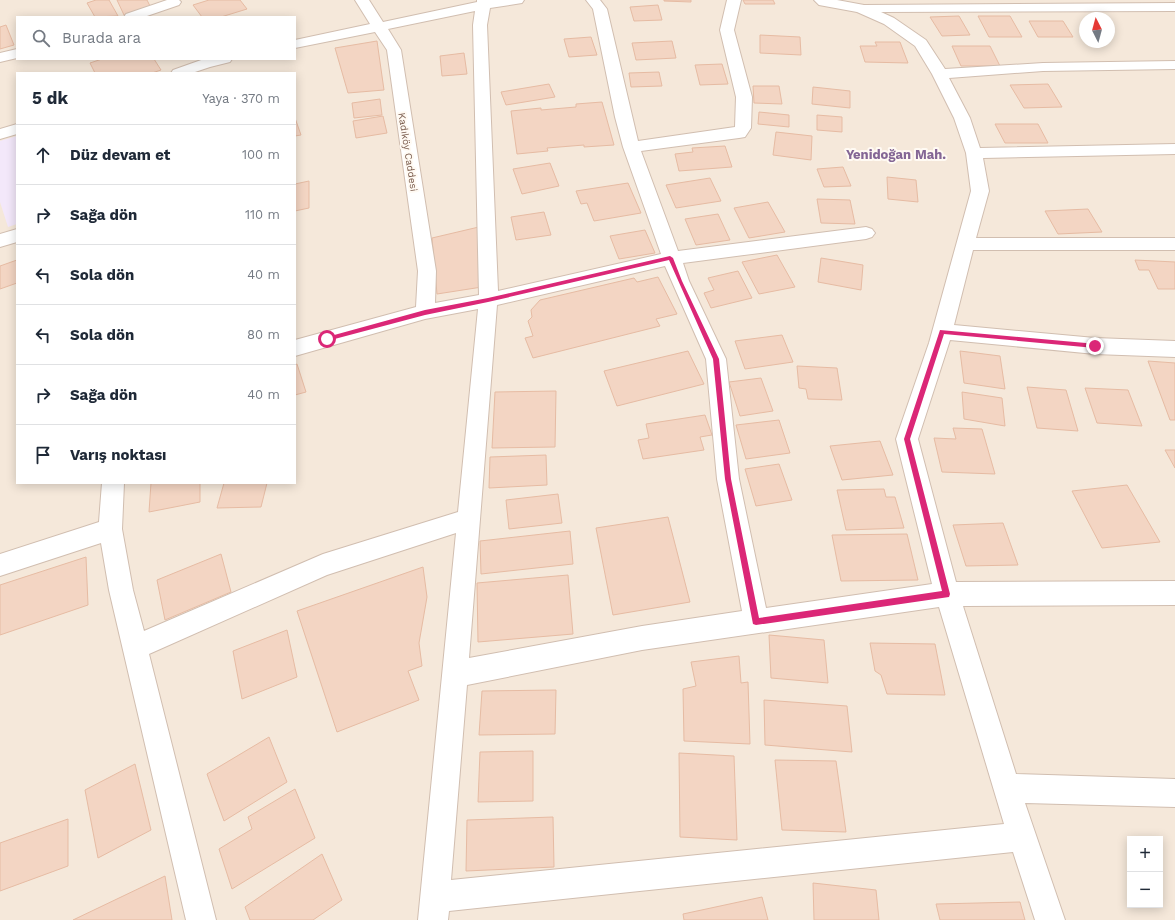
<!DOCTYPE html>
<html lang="tr">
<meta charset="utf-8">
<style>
body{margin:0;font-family:"Work Sans",sans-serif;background:#f6f6f7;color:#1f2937}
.controls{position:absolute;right:12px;bottom:12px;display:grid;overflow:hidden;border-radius:0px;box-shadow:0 2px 10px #0003}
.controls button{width:36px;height:36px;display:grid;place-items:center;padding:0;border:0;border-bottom:1px solid #e0e1e3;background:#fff;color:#1f2937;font:20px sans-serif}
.compass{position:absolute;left:1079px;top:12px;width:36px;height:36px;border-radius:50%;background:#fff;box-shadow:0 2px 10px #0003;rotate:354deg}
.stop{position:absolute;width:12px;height:12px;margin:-9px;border:3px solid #db2777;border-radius:50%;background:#fff}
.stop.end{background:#db2777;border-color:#fff;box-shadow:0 1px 4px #0008}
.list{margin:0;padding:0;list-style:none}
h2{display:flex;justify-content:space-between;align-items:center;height:52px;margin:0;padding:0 16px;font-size:17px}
h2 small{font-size:13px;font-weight:400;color:#747a83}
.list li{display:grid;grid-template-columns:26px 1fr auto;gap:12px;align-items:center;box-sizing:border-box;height:60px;padding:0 16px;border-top:1px solid #e0e1e3}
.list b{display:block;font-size:15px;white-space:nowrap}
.list em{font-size:13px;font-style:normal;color:#747a83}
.icon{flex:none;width:22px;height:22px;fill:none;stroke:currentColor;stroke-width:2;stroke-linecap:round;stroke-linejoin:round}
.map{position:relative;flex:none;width:1175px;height:920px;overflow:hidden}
.search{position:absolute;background:#fff;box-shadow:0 2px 10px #0003;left:16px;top:16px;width:280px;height:44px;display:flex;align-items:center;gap:10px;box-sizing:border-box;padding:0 14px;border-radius:0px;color:#747a83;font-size:15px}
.panel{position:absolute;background:#fff;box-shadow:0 2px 10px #0003;left:16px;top:72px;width:280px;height:412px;border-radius:0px}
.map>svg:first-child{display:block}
.residential{fill:#f5e8da;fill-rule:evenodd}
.education{fill:#f3e8fa}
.building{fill:#f3d5c3;stroke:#e6bba3}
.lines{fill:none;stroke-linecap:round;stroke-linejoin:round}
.minor-casing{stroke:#d1beb0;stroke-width:2}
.minor{fill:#fff;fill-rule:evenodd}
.route{fill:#db2777}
.labels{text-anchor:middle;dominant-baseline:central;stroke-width:4;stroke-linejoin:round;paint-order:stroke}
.far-street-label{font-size:10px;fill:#7a5c4d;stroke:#fffaf3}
.far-district-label{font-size:13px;font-weight:bold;fill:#846695;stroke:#fffaf3}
</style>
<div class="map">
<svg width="1175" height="920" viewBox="0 0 1175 920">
<rect width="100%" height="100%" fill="#fdf6ec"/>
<path class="residential" d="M0,0H1175V920H0ZM17,17H295V59H17ZM1085,18H1109V42H1085ZM17,73H295V483H17ZM1130,839H1160V905H1130Z"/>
<path class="education" d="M17,136V224L8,227L0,202V141Z"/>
<g class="building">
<path d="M96,0H109L118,16L95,17L87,3Z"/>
<path d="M117,0H147L151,8L124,15Z"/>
<path d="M209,0H240L247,9L221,17H202L193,5Z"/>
<path d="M664,0H691V2L664,1Z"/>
<path d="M743,0H773L775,4H745Z"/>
<path d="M658,5L662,20L634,21L630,7Z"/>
<path d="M959,16L970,35L942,36L930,17Z"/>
<path d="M978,16H1010L1022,37H989Z"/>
<path d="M1029,21H1063L1073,37H1038Z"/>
<path d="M6,25L14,45L0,49V27Z"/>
<path d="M760,35L800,37L801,55L760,53Z"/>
<path d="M591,37L597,55L569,57L564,39Z"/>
<path d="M377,41L384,90L348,93L335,48Z"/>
<path d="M672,41L676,58L636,60L632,43Z"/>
<path d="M875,42H900L908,63L865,62L860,46H877Z"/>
<path d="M952,46H990L1000,66H961Z"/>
<path d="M464,53L467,74L442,76L440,56Z"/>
<path d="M102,59H154L161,70L152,73H95L90,63Z"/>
<path d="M722,64L728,84L700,85L695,65Z"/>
<path d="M659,72L662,86L631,87L629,73Z"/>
<path d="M549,84L555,97L506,105L501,92Z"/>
<path d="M1048,84L1062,107L1024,108L1010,85Z"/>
<path d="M753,86H779L782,104L754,103Z"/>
<path d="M813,87L850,91V108L812,104Z"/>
<path d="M380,99L382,115L354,118L352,103Z"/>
<path d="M602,102L614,145L584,147V145L547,148L548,151L517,154L511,111L541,108V110L576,107V104Z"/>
<path d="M759,112L789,115V127L758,124Z"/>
<path d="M817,115L842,117V132L817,130Z"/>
<path d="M383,116L387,133L356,138L353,121Z"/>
<path d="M295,118L301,135L295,136Z"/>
<path d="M995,124H1038L1048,143H1005Z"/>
<path d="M776,132L812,136L811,160L773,155Z"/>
<path d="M725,146L732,167L679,171L675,154L693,152L692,148Z"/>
<path d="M550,163L559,186L522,194L513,169Z"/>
<path d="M843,167L851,186L824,187L817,169Z"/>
<path d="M887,177L916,180L918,202L888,199Z"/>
<path d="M710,178L721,201L676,208L666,185Z"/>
<path d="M309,181V208L295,211V184Z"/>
<path d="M628,183L641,213L594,221L587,203L581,204L576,191Z"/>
<path d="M817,199L850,200L855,224L821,223Z"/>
<path d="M768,202L785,232L749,238L734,208Z"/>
<path d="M1088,209L1102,232L1058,234L1045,211Z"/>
<path d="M544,212L551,235L516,240L511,217Z"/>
<path d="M718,214L730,240L696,245L685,219Z"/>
<path d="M483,226L482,287L437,294L432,238Z"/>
<path d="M645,230L655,253L619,259L610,236Z"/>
<path d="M777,255L795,287L759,294L742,262Z"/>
<path d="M821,258L863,265L861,290L818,282Z"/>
<path d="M17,260V283L0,289V266Z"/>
<path d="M1135,260L1175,262V289H1158L1149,270H1139Z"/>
<path d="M738,271L752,298L711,308L704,293L714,290L708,278Z"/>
<path d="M658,277L677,314L656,319L660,326L533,358L525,338L533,336L528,321L532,317L531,310L540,300L634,278L637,282Z"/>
<path d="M782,335L793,362L745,369L735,341Z"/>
<path d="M688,351L704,384L617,406L604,371Z"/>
<path d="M960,351L1000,356L1005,389L964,383Z"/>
<path d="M1148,361L1175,363V420H1170Z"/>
<path d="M297,364L306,392L295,395V365Z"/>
<path d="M797,366L837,368L842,400L808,399L806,389L799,388Z"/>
<path d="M761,378L773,411L740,416L729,382Z"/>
<path d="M1027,387L1066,390L1078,431L1037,428Z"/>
<path d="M1085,388L1128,390L1142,426L1097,423Z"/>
<path d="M556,391L555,447L492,448L495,392Z"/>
<path d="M962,392L1002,398L1005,426L964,419Z"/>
<path d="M705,415L712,435L700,437L704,450L643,459L638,440L649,438L646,424Z"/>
<path d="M779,420L790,453L746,459L736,425Z"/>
<path d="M953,428L982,429L995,474L942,472L934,438L956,439Z"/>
<path d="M880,441L893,475L842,480L830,446Z"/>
<path d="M1165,450H1175V468Z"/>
<path d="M546,455L547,485L489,488L490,457Z"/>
<path d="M779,464L792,500L756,506L745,469Z"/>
<path d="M151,483H200V502L149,512Z"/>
<path d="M224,483H267L261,507L217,508Z"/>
<path d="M1127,485L1160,542L1102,548L1072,491Z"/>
<path d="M884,489L886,497H895L904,528L846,530L837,490Z"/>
<path d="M558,494L562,523L509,529L506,500Z"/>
<path d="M668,517L690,602L613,615L596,528Z"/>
<path d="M1003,523L1018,565L966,566L953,525Z"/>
<path d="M570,531L573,564L481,574L480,541Z"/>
<path d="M907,534L918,580L841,581L832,535Z"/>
<path d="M221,554L231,592L165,620L157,580Z"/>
<path d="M86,557L88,605L0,635V585Z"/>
<path d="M423,567L427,597L419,643L422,666L408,671L419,700L337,732L297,611Z"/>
<path d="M568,575L573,634L478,642L477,583Z"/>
<path d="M287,630L297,677L242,699L233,651Z"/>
<path d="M769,635L824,640L828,683L771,678Z"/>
<path d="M870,643L935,644L945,695L887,694L881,675L875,671Z"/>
<path d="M739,656L741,683L748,682L750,744L684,741L683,689L696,686L691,662Z"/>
<path d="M556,690L555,734L479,735L482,691Z"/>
<path d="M764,700L847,706L852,752L765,745Z"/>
<path d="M269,737L287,782L224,821L207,774Z"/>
<path d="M533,751V801L478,802L480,752Z"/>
<path d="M679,753L734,756L737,840L680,837Z"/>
<path d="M775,760L836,761L846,832L782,830Z"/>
<path d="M135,764L151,830L98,858L85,790Z"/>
<path d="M295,789L315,838L232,889L219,849L252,829L248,817Z"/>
<path d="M553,817L554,867L466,871L467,820Z"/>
<path d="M68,819V866L0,891V843Z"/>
<path d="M322,854L342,900L313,920H250L245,907Z"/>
<path d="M165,876L172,920H73Z"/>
<path d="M813,883L876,890L879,920H814Z"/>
<path d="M762,897L768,920H684L683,914Z"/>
<path d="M1020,902L1025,920H940L936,904Z"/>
</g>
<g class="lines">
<g class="minor-casing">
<g id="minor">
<path d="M167,0H179L181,2L179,5L144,17H124L126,14Z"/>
<path d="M355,0H369L383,22L477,2V0H524L522,3L490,8L487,25L498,291L661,254L623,147L615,117L593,9L586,0H600L607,9L638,141L735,127L736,97L720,30L727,0H741L734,30L752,97L751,128L745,137L739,138L641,151L678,251L866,227L872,229L875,233L872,237L866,239L683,263L689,281L726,359L739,479L766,608L932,584L896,439L929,343L971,191L966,153L954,118L932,74L915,46L884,24L857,12L819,5L814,0H837L864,5L1175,3V11L881,12L894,18L926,40L945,69L1043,63L1175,61V69L1043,71L949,78L970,118L980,148L1175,144V154L983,158L989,191L976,238H1175V250H973L954,325L1095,338L1175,341V357L1095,354L950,340L918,439L956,582L1175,581V605L963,606L1016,774L1175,779V807L1025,803L1065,920H1035L1013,852L449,911L448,920H418L456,533L327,575L149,654L216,920H186L109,590L101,543L0,576V554L99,522L102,483H124L122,529L133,590L144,631L323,554L458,512L478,309L425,319L295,356V340L416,307L418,271L387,50L375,32L295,48V40L370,24ZM475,11L473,25L479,295L435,303L436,271L401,50L388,29ZM665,266L706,359L717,479L742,611L642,626L469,658L497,305ZM939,607L1004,824L451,880L467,685L642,650Z"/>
<path d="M17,49V58L0,62V53Z"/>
<path d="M204,59H232L230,62L210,67L192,73H171L173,70Z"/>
<path d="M17,124V134L0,139V129Z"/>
<path d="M17,229V242L0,247V234Z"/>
</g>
</g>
<use href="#minor" class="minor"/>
</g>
<path class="route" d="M670,256L673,258L682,281L719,359L731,479L759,618L942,591L904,439L940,330L1097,344V348H1095L944,334L910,439L950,594L949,597L756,625L753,624L725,479L713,359L669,260L488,302L425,315L327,341L324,339L327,337L425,310L488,298Z"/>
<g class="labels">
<g class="far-street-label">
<text transform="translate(408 152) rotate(81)">Kadıköy Caddesi</text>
</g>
<g class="far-district-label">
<text x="896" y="154">Yenidoğan Mah.</text>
</g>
</g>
</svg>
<div class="controls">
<button>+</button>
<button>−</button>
</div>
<svg class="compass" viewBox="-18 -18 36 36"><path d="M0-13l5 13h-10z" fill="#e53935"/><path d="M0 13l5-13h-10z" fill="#747a83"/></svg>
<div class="stop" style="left:327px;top:339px"></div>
<div class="stop end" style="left:1095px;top:346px"></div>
<div class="search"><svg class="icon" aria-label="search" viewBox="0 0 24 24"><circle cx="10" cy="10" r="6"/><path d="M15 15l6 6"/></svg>Burada ara</div>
<section class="panel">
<h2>5 dk<small>Yaya · 370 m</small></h2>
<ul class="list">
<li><svg class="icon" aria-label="ahead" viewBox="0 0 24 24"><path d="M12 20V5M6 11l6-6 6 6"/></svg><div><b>Düz devam et</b></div><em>100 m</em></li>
<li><svg class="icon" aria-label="right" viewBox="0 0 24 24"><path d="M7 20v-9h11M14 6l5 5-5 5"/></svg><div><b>Sağa dön</b></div><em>110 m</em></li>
<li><svg class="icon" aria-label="left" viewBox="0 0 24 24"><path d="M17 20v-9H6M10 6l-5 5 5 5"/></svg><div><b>Sola dön</b></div><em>40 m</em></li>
<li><svg class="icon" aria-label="left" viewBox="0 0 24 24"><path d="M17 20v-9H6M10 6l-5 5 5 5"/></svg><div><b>Sola dön</b></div><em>80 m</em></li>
<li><svg class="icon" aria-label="right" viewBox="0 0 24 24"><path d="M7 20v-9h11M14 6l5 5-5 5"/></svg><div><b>Sağa dön</b></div><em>40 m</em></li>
<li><svg class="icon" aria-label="arrive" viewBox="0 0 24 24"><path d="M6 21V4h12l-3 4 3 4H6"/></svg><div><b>Varış noktası</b></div></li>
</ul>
</section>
</div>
